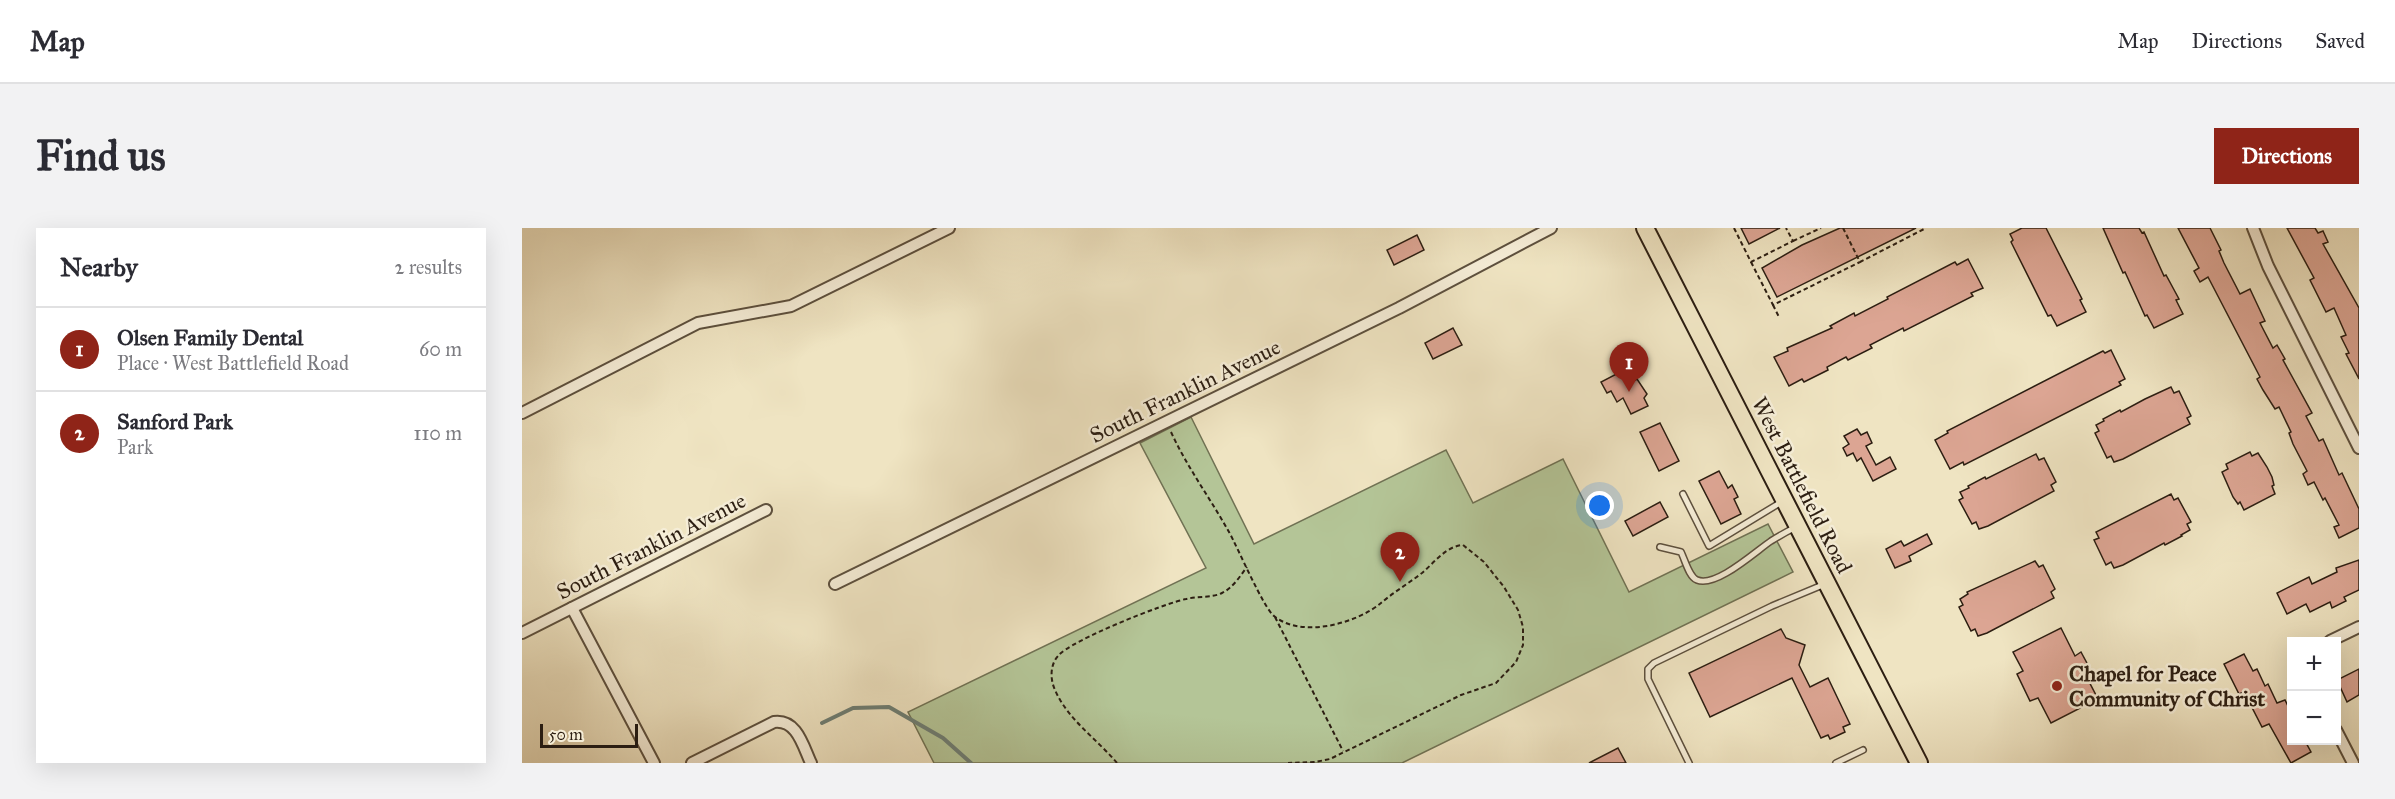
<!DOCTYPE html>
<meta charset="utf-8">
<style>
body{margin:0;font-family:"IM FELL Great Primer",serif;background:#f2f2f3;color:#2b2b33}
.controls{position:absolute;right:18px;bottom:18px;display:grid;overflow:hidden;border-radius:0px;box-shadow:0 6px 24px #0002}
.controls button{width:54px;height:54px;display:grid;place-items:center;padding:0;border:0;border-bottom:2px solid #e1e1e2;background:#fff;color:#2b2b33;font:30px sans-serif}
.scale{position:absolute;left:18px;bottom:15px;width:98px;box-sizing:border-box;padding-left:6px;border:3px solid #2c1e12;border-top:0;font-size:16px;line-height:21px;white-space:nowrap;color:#2c1e12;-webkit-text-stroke:4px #f5edd7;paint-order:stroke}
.you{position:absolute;left:1078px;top:278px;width:21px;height:21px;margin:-15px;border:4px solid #fff;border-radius:50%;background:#1a73e8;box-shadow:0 0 0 9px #1a73e833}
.badge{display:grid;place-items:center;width:39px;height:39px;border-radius:50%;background:#8f2418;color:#fff;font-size:20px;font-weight:700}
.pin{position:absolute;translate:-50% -50px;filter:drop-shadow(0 2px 3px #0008)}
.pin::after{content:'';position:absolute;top:32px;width:21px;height:18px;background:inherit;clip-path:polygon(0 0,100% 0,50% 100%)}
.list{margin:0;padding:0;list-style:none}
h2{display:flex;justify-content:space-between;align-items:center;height:78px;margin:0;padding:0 24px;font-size:26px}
h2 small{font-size:20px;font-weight:400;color:#7c7c81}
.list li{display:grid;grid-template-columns:39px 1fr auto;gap:18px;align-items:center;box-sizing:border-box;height:84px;padding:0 24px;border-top:2px solid #e1e1e2}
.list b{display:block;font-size:22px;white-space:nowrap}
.list p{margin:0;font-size:20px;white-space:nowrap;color:#7c7c81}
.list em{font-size:20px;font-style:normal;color:#7c7c81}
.map{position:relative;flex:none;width:1837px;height:535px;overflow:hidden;border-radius:0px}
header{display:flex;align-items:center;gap:36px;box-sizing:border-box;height:84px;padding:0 30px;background:#fff;border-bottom:2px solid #e1e1e2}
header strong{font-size:28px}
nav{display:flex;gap:33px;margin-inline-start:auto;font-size:21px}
.intro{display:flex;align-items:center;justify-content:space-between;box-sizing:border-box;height:144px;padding:0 36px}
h1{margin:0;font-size:42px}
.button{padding:15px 27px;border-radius:0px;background:#8f2418;color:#fff;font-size:21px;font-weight:700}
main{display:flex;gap:36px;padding:0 36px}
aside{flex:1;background:#fff;border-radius:0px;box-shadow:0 6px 24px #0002}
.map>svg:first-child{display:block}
.green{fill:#b4c597;stroke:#707254;stroke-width:1.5}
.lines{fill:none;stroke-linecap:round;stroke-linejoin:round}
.stream{stroke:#6e7e74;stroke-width:4}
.building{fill:#dca593;stroke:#2c1e12;stroke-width:1.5}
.service-casing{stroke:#5d503e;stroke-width:8}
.minor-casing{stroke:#5d503e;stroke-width:14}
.primary-casing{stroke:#2c1e12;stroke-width:20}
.path{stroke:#2c1e12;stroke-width:2;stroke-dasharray:4.5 3;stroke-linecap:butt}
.service{stroke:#f5edd7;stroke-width:5}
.minor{stroke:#f5edd7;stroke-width:10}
.primary{stroke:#efe4c2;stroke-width:16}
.poi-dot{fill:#8f2418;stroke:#f5edd7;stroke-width:2}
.labels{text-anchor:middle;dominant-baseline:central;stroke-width:5;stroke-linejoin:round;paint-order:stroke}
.street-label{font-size:22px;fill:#2c1e12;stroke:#f5edd7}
.poi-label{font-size:22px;font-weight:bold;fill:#2c1e12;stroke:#f5edd7;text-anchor:start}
</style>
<header>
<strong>Map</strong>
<nav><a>Map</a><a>Directions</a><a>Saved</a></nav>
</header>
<div class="intro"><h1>Find us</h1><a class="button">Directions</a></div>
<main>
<aside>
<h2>Nearby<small>2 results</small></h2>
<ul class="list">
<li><span class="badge">1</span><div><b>Olsen Family Dental</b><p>Place · West Battlefield Road</p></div><em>60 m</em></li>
<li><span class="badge">2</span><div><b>Sanford Park</b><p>Park</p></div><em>110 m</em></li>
</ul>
</aside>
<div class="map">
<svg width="1837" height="535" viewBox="0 0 1837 535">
<rect width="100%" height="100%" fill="#efe4c2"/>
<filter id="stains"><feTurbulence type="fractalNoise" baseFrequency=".00333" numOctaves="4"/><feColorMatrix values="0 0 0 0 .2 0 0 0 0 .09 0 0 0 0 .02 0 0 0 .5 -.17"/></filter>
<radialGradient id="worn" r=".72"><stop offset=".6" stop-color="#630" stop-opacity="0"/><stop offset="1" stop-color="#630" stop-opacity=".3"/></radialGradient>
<path class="green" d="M669,189L732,316L924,222L951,275L1041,231L1107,364L1246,296L1271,344L880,535H412L386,484L684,340L618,215Z"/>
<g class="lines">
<path class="stream" d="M300,495L331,480L367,479L421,510L449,535"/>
</g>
<g class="building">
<path d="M1219,0H1258L1227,16Z"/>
<path d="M1318,0H1394L1255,69L1240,40L1280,17Z"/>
<path d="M1500,0H1524L1560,71L1558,72L1564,84L1535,98L1529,87L1526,88L1489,14L1491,12L1488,6Z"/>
<path d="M1581,0H1617L1620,5L1622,4L1642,48L1644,47L1657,71L1654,72L1661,86L1632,100L1625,87L1623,88L1603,44L1601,45Z"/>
<path d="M1656,0H1688L1699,22L1697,23L1702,35L1718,66L1728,61L1743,93L1738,95L1751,120L1755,117L1763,131L1761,132L1790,185L1784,188L1797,213L1801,211L1817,247L1820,245L1837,281V300L1817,310L1812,299L1817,297L1803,270L1801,272L1792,254L1786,257L1781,246L1785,243L1771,216L1767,205L1769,204L1757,179L1753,181L1741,162L1735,151L1738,149L1686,49L1678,54L1672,43L1677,40Z"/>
<path d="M1765,0H1793L1796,5L1801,3L1806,14L1801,16L1837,80V151L1824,126L1827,125L1819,109L1824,107L1812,80L1804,84L1788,52L1792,50Z"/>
<path d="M895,7L902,22L872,37L865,22Z"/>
<path d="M1446,31L1461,60L1449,65L1451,68L1382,103L1381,100L1348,117L1350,120L1326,132L1324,129L1305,139L1306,142L1282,154L1280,151L1267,158L1252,129L1266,123L1265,120L1310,100L1308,98L1332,85L1333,88L1366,71L1365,69L1433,34L1435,37Z"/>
<path d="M931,100L940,117L911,131L903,115Z"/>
<path d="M1589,122L1603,151L1597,154L1599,157L1442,237L1441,234L1428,241L1413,212L1426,205L1425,203L1581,123L1583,125Z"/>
<path d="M1104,141L1110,154L1115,151L1125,166L1122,170L1126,178L1109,186L1101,170L1095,174L1089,163L1085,165L1079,154Z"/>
<path d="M1649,159L1652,165L1657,163L1669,188L1665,190L1668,196L1601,231L1592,234L1589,228L1585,230L1573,205L1577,203L1574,197L1582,193L1581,191L1598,182L1599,184L1623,171Z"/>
<path d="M1138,195L1157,233L1137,243L1118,204Z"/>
<path d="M1335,201L1339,207L1345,204L1350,215L1344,218L1354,237L1368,229L1374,241L1351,253L1339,230L1335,233L1331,225L1325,228L1321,220L1327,216L1322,208Z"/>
<path d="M1728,224L1730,228L1736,225L1745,239L1750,249L1752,257L1750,258L1753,266L1722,282L1718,274L1716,276L1711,269L1700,244L1706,241L1704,236Z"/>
<path d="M1514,226L1517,232L1522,230L1534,254L1529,257L1532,263L1466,298L1457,301L1454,294L1450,296L1437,272L1441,270L1438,264L1447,260L1446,258L1463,249L1464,251Z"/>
<path d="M1197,243L1206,260L1210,257L1216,269L1212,271L1219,286L1199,296L1177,253Z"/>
<path d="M1649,266L1652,272L1656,270L1669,294L1665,296L1668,302L1659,307L1660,308L1643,317L1642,315L1601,337L1592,340L1589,334L1584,337L1572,312L1577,310L1574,304Z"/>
<path d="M1138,274L1146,289L1111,308L1103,293Z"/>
<path d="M1405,306L1410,316L1387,328L1389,333L1373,340L1364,321L1379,313L1382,318Z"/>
<path d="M1837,332V362L1822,369L1824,373L1810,380L1808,374L1788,384L1784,376L1765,386L1755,365L1787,349L1790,356L1815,344L1814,340Z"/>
<path d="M1513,333L1517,339L1521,337L1533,361L1529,364L1532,370L1465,405L1456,408L1453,401L1449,403L1437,379L1441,377L1438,371L1446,366L1445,364Z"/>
<path d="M1539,400L1553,428L1559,424L1567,439L1561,442L1576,471L1529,495L1516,470L1508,473L1495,446L1501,443L1491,424Z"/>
<path d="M1259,401L1264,410L1283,417L1277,437L1288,459L1306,450L1328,496L1321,499L1323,504L1308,511L1306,507L1299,510L1270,450L1188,489L1167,445Z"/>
<path d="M1722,426L1731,443L1735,441L1743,458L1746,456L1755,475L1763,472L1770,486V513H1783L1789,524L1769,535L1747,496L1740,499L1722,464L1717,466L1702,436Z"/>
<path d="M1837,441V467L1825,474L1815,452Z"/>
<path d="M1096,520L1104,535H1067Z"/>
</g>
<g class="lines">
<g class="service-casing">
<g id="service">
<path d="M1161,266L1187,318L1261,273"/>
<path d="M1138,319L1159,324C1163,332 1167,349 1175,352C1194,360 1234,323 1249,313C1257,308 1266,303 1274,299"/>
<path d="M1167,535L1126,451V441L1132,435L1250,378L1303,356"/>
<path d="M1314,535L1341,522"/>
</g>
</g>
<g class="minor-casing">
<g id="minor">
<path d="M1731,0L1746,38L1837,220"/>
<path d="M0,185L176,95L269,78L427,0"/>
<path d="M313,356L877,80L1029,0"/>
<path d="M50,380L132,535"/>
<path d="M0,405L244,282"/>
<path d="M1808,413L1837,399"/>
<path d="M1814,502L1831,535"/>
<path d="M170,535L252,494C275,491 281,518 289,535"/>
</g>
</g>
<g class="primary-casing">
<path id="primary" d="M1123,0L1397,535"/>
</g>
<g class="path">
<path d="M1212,0L1229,34L1271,13L1264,0"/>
<path d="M1321,0L1338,34L1404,0"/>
<path d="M1271,13L1299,0"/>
<path d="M1229,34L1251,77L1338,34"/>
<path d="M1251,77L1257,89"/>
<path d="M649,204C665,239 688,270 707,304C716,320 741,379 752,388C780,411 835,395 859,375C872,364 887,355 900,345C912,335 924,318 941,317L962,334L982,359L996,382L1001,399V417L994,434L974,455L939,467L808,531L793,534L766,535"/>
<path d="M753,389L821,523"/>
<path d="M595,535C575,511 546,492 533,462C528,451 528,437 536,428C547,413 643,375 664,371C676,368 690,370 700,365C711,360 718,348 725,339"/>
</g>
<use href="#service" class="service"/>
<use href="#minor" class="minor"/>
<use href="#primary" class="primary"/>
</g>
<circle class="poi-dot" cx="1535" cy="458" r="6"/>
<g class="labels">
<g class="street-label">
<text transform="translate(663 163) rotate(-26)">South Franklin Avenue</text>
<text transform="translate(1280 257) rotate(63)">West Battlefield Road</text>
<text transform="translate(129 318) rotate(-27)">South Franklin Avenue</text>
</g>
<g class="poi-label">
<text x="1547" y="445">Chapel for Peace<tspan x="1547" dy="25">Community of Christ</tspan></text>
</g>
</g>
<rect width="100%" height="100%" filter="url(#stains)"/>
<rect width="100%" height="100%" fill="url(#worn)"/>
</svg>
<div class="controls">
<button>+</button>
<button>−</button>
</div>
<div class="scale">50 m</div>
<div class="you"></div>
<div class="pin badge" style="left:1107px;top:164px">1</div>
<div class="pin badge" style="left:878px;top:354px">2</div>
</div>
</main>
